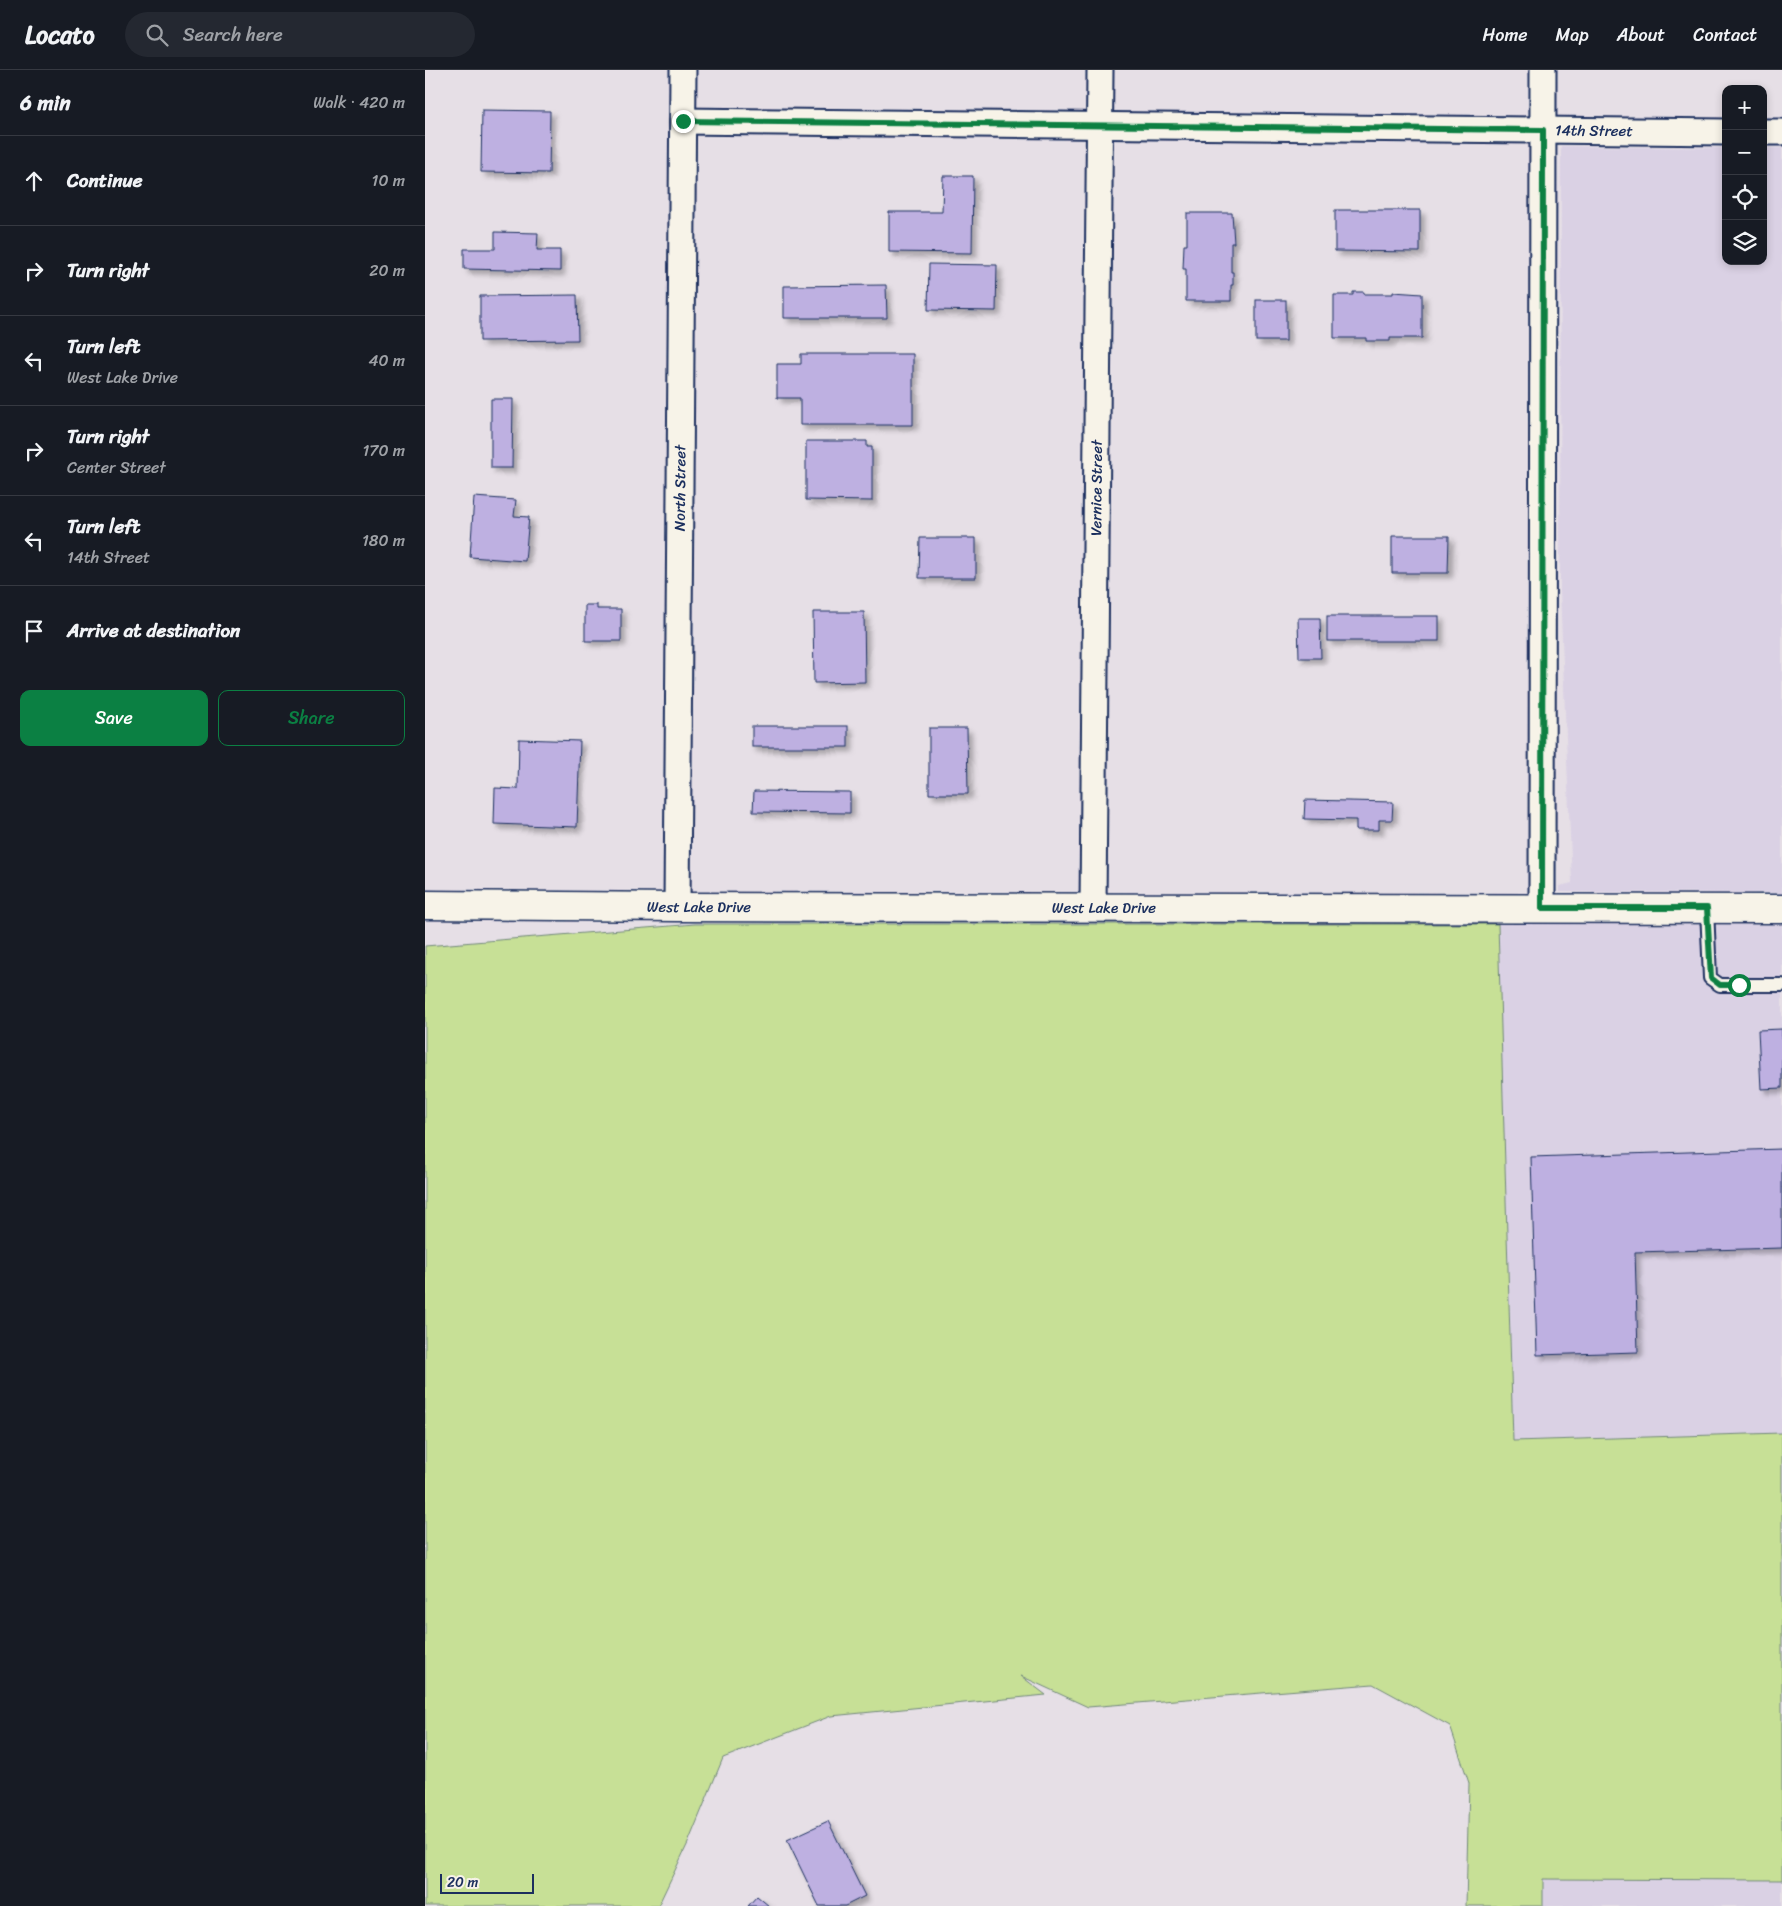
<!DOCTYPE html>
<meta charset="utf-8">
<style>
body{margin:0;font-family:Sriracha,sans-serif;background:#242831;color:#f1f3f6}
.controls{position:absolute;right:15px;top:15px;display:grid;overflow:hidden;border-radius:10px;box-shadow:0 2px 8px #0003}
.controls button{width:45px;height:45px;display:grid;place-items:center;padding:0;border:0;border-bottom:1px solid #363941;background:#171b24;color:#f1f3f6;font:25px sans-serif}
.scale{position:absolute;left:15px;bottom:12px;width:94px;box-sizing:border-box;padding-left:5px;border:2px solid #1b2f5e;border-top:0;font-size:14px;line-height:18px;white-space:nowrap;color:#1b2f5e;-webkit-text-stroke:4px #f7f3e8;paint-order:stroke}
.stop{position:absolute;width:15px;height:15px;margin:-11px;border:4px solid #0b8043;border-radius:50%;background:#fff}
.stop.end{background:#0b8043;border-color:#fff;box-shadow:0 1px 5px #0008}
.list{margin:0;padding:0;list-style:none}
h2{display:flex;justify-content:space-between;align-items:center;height:65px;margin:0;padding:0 20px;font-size:21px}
h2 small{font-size:16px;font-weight:400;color:#9ea1a6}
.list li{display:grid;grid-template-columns:32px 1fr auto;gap:15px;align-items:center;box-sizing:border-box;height:90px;padding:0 20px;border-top:1px solid #363941}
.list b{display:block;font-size:19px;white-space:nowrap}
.list p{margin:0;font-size:16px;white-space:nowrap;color:#9ea1a6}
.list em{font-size:16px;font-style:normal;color:#9ea1a6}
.actions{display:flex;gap:10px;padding:15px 20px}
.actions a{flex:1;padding:11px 0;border:1px solid #0b8043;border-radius:10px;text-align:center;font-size:18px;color:#0b8043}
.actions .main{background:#0b8043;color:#fff}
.icon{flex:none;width:28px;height:28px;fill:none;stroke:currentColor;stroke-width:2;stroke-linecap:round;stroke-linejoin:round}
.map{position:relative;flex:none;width:1357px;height:1836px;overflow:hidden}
header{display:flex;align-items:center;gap:30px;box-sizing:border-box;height:70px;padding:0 25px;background:#171b24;border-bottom:1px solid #363941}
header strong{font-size:24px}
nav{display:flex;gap:28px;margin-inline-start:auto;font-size:18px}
.search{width:350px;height:45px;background:#242831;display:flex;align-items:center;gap:12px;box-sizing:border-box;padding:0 18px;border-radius:28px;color:#9ea1a6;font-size:19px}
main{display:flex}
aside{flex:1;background:#171b24}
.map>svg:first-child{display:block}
.built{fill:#dad1e4}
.green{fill:#c7e096;stroke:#71887a}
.building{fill:#beb0e1;stroke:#1b2f5e;filter:url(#shadow)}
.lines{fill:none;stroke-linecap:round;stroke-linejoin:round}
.service-casing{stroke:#1b2f5e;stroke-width:16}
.minor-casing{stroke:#1b2f5e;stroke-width:29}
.tertiary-casing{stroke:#1b2f5e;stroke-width:31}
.service{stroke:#f7f3e8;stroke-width:12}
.minor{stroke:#f7f3e8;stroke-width:25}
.tertiary{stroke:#f7f3e8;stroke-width:28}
.route{stroke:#0b8043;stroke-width:6}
.labels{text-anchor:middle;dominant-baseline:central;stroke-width:4;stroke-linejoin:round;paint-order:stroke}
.street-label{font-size:15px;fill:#1b2f5e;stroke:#f7f3e8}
</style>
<header>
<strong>Locato</strong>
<div class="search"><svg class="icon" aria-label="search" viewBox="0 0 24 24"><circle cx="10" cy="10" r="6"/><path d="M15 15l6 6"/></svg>Search here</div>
<nav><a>Home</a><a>Map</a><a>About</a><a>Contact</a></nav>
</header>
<main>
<aside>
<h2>6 min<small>Walk · 420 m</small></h2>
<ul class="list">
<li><svg class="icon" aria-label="ahead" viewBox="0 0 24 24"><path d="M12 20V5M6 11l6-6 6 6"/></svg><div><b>Continue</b></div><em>10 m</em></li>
<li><svg class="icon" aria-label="right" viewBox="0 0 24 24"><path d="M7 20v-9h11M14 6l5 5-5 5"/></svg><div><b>Turn right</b></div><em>20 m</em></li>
<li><svg class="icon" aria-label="left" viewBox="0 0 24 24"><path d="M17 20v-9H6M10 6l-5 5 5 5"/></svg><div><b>Turn left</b><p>West Lake Drive</p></div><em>40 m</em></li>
<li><svg class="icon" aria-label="right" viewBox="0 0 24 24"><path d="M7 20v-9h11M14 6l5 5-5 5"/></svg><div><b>Turn right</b><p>Center Street</p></div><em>170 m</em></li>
<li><svg class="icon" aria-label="left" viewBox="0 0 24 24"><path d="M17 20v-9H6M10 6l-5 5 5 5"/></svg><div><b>Turn left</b><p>14th Street</p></div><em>180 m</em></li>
<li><svg class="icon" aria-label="arrive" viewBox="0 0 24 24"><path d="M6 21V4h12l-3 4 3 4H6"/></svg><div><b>Arrive at destination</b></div></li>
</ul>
<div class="actions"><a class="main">Save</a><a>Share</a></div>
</aside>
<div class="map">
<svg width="1357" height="1836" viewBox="0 0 1357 1836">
<defs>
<filter id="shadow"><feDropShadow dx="4.5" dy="4.5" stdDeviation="2.5" flood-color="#0004"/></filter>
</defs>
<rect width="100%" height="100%" fill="#e6dfe6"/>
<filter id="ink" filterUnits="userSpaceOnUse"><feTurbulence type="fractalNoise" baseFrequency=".02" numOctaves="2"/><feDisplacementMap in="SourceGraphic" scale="10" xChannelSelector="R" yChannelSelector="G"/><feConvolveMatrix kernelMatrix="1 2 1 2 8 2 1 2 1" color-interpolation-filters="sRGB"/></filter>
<g filter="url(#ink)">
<g class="built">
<path d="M1136,76L1301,78V191H1338V78H1357V823L1135,822V816L1147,813L1135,520Z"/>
<path d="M1073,854L1357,855V1363L1088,1371Z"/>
<path d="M1118,1809L1357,1810V1836H1118Z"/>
</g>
<path class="green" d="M270,854H1073L1088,1371L1357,1363V1810L1118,1809V1836H1041L1044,1713L1025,1656L948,1614L663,1637L596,1606L621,1625L406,1646L298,1688L263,1773L233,1836H0V876Z"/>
<g class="building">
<path d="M57,40L125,41L124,103L56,102Z"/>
<path d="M518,106H548L547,183L464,182V142H517Z"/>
<path d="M910,140H995V182L910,181Z"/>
<path d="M762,143H807L809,173H806V202H808V215H806V231H761V199H758L759,175H762Z"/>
<path d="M70,162L113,163L112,180H135V201L39,199V179H70Z"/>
<path d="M504,194L572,195L571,241L503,240Z"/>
<path d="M461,215L462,248H359V216Z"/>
<path d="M928,222H939V224H968V222L997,224V268H965V271H941V268H909V225H928Z"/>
<path d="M152,225L153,270L55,271V226Z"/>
<rect x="831" y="230" width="30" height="41"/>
<path d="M376,284H488V355H375V328H352V294H376Z"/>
<path d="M66,329H88L87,398H66Z"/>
<path d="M381,371H442V377H447V431L381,430Z"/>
<path d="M49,427L91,430L89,446L104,447L100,491L45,487Z"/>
<path d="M967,466H1024L1023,503H967Z"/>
<path d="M495,468H551V508H494Z"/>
<path d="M160,535H172V539H196V571H160Z"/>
<path d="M388,542H439L440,612L389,613Z"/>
<rect x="902" y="546" width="112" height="25"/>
<path d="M873,548H895L896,588H874Z"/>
<rect x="327" y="656" width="96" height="21"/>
<path d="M504,658H542L543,724H504Z"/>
<path d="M94,669L155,671L152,757L69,754L70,718L93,719Z"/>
<path d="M329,721L425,722V743L328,742Z"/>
<path d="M880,730L968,732L967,750H954V760H931V750L879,749Z"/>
<path d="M1357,959V1018L1336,1019L1333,960Z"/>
<path d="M1357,1079V1178L1210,1182L1213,1282L1112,1285L1106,1087Z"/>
<path d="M403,1751L440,1826L420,1836H394L362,1770Z"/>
<path d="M332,1826L344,1836H323Z"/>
</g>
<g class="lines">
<g class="service-casing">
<path id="service" d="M1282,838L1285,908L1295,915H1357"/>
</g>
<g class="minor-casing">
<g id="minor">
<path id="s1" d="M258,51L1301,62"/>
<path d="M1338,62H1357"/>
<path id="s2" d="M252,837L258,0"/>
<path id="s3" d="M668,837L675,0"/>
<path d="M1117,838L1118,0"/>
</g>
</g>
<g class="tertiary-casing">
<g id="tertiary">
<path id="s4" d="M0,835L252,837L1357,839"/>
</g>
</g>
<use href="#service" class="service"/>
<use href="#minor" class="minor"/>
<use href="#tertiary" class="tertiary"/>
</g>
</g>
<g class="lines" filter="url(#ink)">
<path class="route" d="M258,51L1118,60L1117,838H1282L1286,908L1295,915H1314"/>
</g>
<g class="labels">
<g class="street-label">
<text stroke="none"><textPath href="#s1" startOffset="911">14th Street</textPath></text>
<text stroke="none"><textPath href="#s2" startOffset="419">North Street</textPath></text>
<text stroke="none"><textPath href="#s3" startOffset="419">Vernice Street</textPath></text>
<text stroke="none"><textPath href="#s4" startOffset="274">West Lake Drive</textPath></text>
<text stroke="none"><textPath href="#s4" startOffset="679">West Lake Drive</textPath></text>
</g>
</g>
</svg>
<div class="controls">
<button>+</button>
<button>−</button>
<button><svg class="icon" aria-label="locate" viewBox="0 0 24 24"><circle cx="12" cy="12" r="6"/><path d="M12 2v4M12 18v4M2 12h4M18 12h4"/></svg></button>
<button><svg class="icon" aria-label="layers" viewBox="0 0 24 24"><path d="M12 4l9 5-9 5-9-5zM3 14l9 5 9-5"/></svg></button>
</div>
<div class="scale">20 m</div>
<div class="stop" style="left:1314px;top:915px"></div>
<div class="stop end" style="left:258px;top:51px"></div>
</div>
</main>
